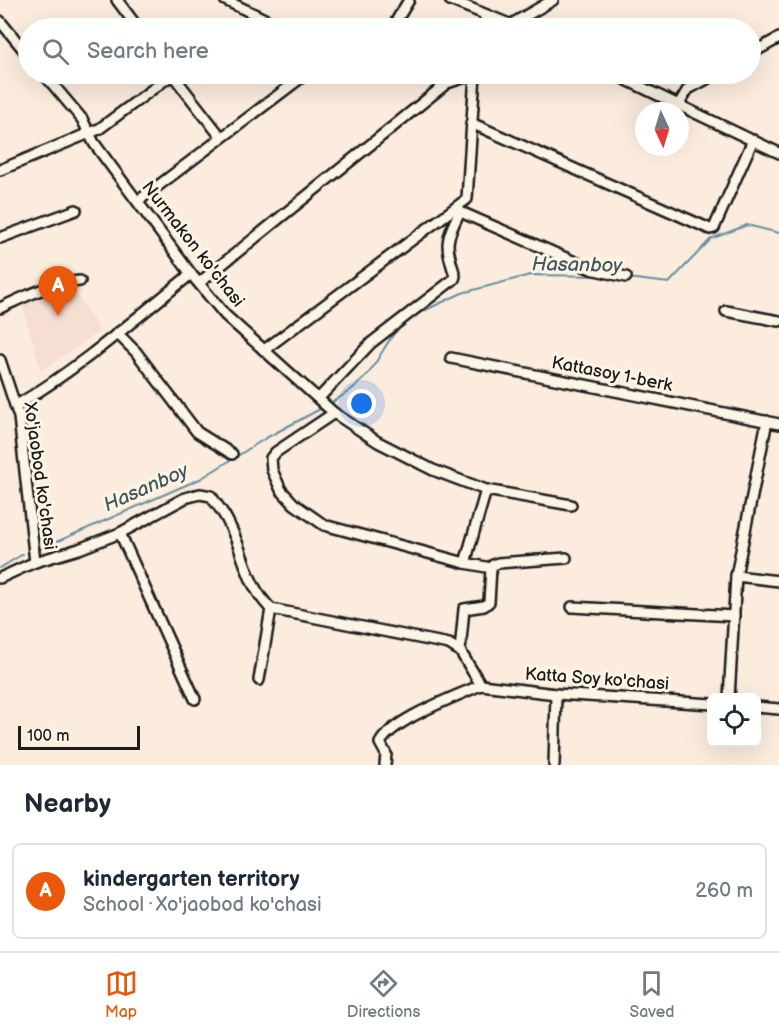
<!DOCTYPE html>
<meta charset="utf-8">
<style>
body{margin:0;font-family:"Balsamiq Sans",sans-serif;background:#f6f6f7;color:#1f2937}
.controls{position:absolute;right:18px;bottom:18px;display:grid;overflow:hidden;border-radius:9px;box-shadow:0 6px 24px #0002}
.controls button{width:54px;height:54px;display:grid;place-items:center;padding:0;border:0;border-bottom:2px solid #e0e1e3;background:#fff;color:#1f2937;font:30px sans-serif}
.compass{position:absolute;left:635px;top:102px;width:54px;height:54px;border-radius:50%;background:#fff;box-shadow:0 6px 24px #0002;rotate:176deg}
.scale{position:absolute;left:18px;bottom:15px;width:122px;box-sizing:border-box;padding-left:6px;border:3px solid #1c1c1c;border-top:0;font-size:16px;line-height:21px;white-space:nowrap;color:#1c1c1c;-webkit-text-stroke:4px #fcf5e5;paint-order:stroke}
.you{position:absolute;left:362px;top:404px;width:21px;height:21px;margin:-15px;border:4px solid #fff;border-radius:50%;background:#1a73e8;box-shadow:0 0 0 9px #1a73e833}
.badge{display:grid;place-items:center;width:39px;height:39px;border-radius:50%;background:#ea580c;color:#fff;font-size:20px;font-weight:700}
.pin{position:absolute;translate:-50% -50px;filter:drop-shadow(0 2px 3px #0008)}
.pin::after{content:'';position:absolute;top:32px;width:21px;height:18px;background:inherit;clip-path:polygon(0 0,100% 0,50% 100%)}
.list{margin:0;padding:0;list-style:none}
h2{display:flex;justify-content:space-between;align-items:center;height:78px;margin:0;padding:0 24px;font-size:26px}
h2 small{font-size:20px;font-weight:400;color:#747a83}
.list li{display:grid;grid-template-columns:39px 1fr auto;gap:18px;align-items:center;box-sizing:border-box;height:96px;margin:0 12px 12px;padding:0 12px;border:2px solid #e0e1e3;border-radius:9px}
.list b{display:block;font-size:22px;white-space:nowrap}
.list p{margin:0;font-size:20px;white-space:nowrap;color:#747a83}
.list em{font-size:20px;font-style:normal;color:#747a83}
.icon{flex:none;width:33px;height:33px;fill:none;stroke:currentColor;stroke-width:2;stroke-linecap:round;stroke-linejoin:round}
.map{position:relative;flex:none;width:779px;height:765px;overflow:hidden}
.search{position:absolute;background:#fff;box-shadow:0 6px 24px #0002;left:18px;right:18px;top:18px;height:66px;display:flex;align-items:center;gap:15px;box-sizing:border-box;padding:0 21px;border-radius:33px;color:#747a83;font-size:22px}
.sheet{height:186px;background:#fff}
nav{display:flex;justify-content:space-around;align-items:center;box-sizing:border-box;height:84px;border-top:2px solid #e0e1e3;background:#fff;font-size:16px;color:#747a83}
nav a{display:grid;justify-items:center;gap:3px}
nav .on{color:#ea580c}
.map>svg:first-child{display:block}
.built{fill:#f7ded2}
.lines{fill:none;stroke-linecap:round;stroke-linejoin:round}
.stream{stroke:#658fa0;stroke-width:2}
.minor-casing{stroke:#1c1c1c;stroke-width:14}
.minor{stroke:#fcf5e5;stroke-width:9}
.labels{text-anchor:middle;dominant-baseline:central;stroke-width:6;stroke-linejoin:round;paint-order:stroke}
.street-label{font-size:18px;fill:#1c1c1c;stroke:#fcf5e5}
.water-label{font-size:20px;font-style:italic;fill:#41565e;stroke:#fcf5e5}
</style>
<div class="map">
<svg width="779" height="765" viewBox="0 0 779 765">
<rect width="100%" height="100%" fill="#fcecde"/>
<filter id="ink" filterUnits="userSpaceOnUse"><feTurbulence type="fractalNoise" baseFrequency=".0167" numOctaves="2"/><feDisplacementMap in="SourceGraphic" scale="12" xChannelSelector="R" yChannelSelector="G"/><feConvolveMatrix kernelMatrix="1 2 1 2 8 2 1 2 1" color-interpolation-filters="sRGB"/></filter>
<g filter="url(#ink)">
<path class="built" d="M65,277L100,331L41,371L21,301L50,288L49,279Z"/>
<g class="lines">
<g class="stream">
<path d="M627,278L669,283L711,239L747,225L779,233"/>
<path d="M413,316L462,293L530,275L604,276"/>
<path d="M328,405C344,395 360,385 371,370C381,355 388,340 399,327"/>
<path d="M38,550L202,478L266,438L322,408"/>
<path d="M0,568L23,554"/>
</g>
<g class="minor-casing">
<g id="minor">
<path d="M117,0L138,28"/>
<path d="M225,0L283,28"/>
<path d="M450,0L519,28"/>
<path d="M0,21L28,55"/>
<path d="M510,25L553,0"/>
<path d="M392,28L409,0"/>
<path d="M485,28V16"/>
<path d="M750,54L779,38"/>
<path d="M44,74L82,119L94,143L191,274L225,315L334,413L378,442L433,470L486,490L571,505"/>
<path d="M172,74L221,137"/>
<path d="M614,74L779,153"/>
<path d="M679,104L688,89L716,74"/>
<path d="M471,123L710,229L714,228L753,140"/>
<path d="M0,170L99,129L173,74"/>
<path d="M138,201L306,74"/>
<path d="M456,210L591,269L626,277"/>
<path d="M0,238L76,210"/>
<path d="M199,283L447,83L475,74"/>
<path d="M0,308C26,296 51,283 80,281"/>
<path d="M726,311L779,321"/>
<path d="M117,333L136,352L197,432L232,454"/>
<path d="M264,350L467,199L475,74"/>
<path d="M451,358L779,424"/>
<path d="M0,360L19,417L35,562"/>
<path d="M319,398L371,343L454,279L455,276C445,243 445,242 460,211"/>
<path d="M17,405C78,369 135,319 191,274"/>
<path d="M334,413L276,452L271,458L272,470L281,490L294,504L324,525L465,563"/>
<path d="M120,533L195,699"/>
<path d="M491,568L493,565L498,563L566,558"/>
<path d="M736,576L779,581"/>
<path d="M0,578L35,562L79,549L120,533L185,498L200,494L211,496C217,505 225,514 229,524C245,554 245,583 271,609L449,644L460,651L481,685"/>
<path d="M572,607L734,616"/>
<path d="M460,651L464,609L484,606L489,602L491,568L465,563L486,490"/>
<path d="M259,680L271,609"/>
<path d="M481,685L556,694L712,704"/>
<path d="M729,698L736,576L767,421"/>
<path d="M756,707L779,709"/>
<path d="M385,765L386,754L380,743C393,719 455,697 481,685"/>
<path d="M554,765L556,694"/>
</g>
</g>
<use href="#minor" class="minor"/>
</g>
</g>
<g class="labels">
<g class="street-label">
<text transform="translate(193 244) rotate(52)">Nurmakon ko'chasi</text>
<text transform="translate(612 374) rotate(11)">Kattasoy 1-berk</text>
<text transform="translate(40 476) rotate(82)">Xo'jaobod ko'chasi</text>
<text transform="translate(597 679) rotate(4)">Katta Soy ko'chasi</text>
</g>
<g class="water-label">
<text transform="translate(577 265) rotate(1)">Hasanboy</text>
<text transform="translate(146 488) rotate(-24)">Hasanboy</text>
</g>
</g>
</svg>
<div class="controls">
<button><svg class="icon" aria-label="locate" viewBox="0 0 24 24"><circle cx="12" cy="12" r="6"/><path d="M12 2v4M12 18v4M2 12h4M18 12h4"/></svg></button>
</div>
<svg class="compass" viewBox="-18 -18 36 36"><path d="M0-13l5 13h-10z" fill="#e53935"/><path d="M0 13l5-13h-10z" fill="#747a83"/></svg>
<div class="scale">100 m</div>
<div class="you"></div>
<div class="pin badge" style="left:58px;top:316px">A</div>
<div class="search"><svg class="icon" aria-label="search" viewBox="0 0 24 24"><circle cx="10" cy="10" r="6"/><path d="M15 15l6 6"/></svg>Search here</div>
</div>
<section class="sheet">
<h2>Nearby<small></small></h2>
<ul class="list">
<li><span class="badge">A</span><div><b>kindergarten territory</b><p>School · Xo'jaobod ko'chasi</p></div><em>260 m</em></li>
</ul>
</section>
<nav>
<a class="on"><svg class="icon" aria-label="map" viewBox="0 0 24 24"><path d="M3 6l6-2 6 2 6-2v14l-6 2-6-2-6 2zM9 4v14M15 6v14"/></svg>Map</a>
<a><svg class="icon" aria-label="directions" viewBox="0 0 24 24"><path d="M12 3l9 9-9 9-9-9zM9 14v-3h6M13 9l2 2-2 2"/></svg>Directions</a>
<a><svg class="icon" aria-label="saved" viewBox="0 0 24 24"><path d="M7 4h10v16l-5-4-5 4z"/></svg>Saved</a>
</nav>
